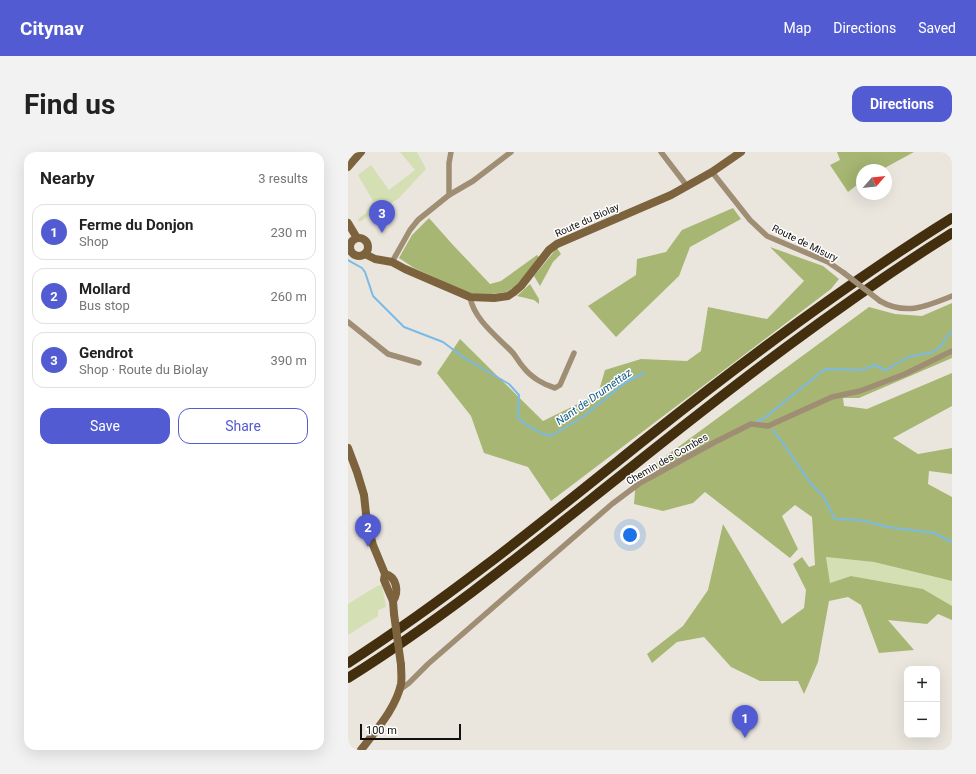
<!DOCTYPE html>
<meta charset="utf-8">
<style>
body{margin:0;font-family:Roboto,sans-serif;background:#f2f2f2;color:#222}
.controls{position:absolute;right:12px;bottom:12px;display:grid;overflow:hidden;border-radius:8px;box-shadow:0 4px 16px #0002}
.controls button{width:36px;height:36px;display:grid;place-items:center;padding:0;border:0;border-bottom:1px solid #e0e0e0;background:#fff;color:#222;font:20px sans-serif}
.compass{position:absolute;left:508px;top:12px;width:36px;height:36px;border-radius:50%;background:#fff;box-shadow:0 4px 16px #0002;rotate:62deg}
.scale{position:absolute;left:12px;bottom:10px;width:101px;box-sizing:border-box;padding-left:4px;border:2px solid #13110f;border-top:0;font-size:11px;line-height:14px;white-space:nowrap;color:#13110f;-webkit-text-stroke:3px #fff;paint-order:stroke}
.you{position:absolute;left:282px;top:383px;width:14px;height:14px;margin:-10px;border:3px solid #fff;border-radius:50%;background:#1a73e8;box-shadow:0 0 0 6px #1a73e833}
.badge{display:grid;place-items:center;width:26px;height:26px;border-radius:50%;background:#535bd2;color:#fff;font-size:13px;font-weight:700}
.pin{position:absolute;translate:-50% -33px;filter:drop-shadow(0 1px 2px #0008)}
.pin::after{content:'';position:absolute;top:21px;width:14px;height:12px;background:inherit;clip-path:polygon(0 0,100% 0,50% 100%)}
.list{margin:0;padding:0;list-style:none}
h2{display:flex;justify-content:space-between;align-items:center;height:52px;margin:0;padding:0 16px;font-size:17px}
h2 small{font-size:13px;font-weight:400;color:#767676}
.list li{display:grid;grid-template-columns:26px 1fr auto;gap:12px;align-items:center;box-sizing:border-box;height:56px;margin:0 8px 8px;padding:0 8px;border:1px solid #e0e0e0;border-radius:12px}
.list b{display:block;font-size:15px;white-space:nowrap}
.list p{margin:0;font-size:13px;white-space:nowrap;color:#767676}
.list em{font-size:13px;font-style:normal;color:#767676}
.actions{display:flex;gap:8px;padding:12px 16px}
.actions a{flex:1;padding:9px 0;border:1px solid #535bd2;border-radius:12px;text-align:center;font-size:14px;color:#535bd2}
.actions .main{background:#535bd2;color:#fff}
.map{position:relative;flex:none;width:604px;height:598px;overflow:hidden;border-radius:12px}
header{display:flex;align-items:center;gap:24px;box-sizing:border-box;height:56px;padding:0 20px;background:#535bd2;color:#fff}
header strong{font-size:19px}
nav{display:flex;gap:22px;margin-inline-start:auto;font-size:14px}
.intro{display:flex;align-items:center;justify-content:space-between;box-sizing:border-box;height:96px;padding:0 24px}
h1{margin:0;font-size:28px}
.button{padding:10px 18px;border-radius:12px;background:#535bd2;color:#fff;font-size:14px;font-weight:700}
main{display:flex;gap:24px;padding:0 24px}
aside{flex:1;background:#fff;border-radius:12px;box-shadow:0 4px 16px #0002}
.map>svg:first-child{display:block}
.green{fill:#d4dfb4}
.forest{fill:#a7b672}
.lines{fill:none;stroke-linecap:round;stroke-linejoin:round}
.stream{stroke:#7abae7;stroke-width:2}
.street{stroke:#9f8d74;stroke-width:5.5}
.secondary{stroke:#7c633d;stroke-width:8}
.highway{stroke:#432f0e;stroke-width:10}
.street-bridge{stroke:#9f8d74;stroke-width:5.5}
.secondary-bridge{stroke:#7c633d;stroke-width:8}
.labels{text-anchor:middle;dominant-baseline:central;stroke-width:3;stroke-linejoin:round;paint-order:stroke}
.street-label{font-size:10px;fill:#13110f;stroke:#fff}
.water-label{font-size:11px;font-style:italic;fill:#0f5b86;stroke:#fff}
</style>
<header>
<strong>Citynav</strong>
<nav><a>Map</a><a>Directions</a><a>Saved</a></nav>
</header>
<div class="intro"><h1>Find us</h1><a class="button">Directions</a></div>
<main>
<aside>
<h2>Nearby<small>3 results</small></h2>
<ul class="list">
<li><span class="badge">1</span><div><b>Ferme du Donjon</b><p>Shop</p></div><em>230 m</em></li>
<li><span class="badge">2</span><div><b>Mollard</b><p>Bus stop</p></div><em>260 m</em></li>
<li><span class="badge">3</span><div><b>Gendrot</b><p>Shop · Route du Biolay</p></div><em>390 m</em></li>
</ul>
<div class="actions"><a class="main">Save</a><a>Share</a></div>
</aside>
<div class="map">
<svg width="604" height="598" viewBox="0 0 604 598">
<rect width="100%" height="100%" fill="#eae6de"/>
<g class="green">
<path d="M52,0H69L78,17L50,47L11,70L10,67L18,61L25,49L10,23L23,13L41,38L67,18Z"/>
<path d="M478,405L526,410L604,429V454L575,437L503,424L482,431Z"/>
<path d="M34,433L38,455L30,458V464L0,483V452L29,434Z"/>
</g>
<g class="forest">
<path d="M489,0H566L533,18H514V29L500,40L482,13L492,8Z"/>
<path d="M385,56L393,67L342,95L331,124L268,185L240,154L288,123L289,107L318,100L334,78Z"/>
<path d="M81,66L105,93L142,132L153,129L189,103L192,106L168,134L158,140L143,142L121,141L66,116L51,106L64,83Z"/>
<path d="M422,95L475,114L491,127L483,137L203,349L180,315L136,301L123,264L89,221L112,187L195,269L250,242L257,218L293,207L339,209L353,199L360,155L419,167L456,129Z"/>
<path d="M209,96L213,102L205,110L192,134L186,124Z"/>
<path d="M182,132L191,147V152L186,148L169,144Z"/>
<path d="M604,151V206L511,246H495L496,254L519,257L604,221V254L545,286L570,302L604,296V322L581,319L580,332L604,345V429L526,410L478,405L482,431L503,424L575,437L604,454V468L590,462L579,472L540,468L566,498L531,501L513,453L500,445L481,449L470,510L456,542L450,529H412L383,515L356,485L329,490L304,511L299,502L335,474L360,438L375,372L434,472L456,456L458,438L445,412L454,405L461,415L467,413L464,365L447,353L434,364L450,397L442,406L357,340L345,351L315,359L286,352L288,326L521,155L547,162L574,164Z"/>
</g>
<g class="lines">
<g class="stream">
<path d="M0,108L14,116L17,120L25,144L56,175L95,190L115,205L161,232L171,243L170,266C180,275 190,281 203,284L236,264L278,230L296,221"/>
<path d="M409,269L415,267L477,217L514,218L527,213L538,218L560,205L585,200L592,195L600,183L604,180"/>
<path d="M425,278L434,290L463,332L475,344L487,367L513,368L539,375L586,381L604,390"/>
</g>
<g class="street">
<path d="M313,0L339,34"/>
<path d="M364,20L402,68L419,84L480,110L496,121"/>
<path d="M101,43L125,29L163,0"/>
<path d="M0,100H2"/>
<path d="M44,110L62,78L70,68L101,43V11L103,0"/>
<path d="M122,145C126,168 150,185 165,201C169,206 172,212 176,216C183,225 196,233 207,236L212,233L226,201"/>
<path d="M532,149C558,164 579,154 604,144"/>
<path d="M0,170L40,202L71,211"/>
<path d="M50,539L61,531L80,512L264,352L292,331L367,290L403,272L420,274L484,245L512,239L557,222L604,199"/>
</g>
<g class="secondary">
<path d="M0,15L13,0"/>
<path d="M0,71L9,86"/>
<circle cx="11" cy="95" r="9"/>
<path d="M17,102L27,107L44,110L57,117L122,145L146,146L160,144L166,140L173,134L201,98L209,92L323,43L364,20L393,0"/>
<path d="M0,296L9,320L16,343L19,371L25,393L37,422L36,428L41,440L45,449L46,462"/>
<path d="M37,422C49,425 51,440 45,449"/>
<path d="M13,598C28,578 48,556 53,532C54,526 53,519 53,513"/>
</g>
<g class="highway">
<path d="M0,511C104,444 199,366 295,289C394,210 496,133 604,66"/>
<path d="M0,526C99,464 190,389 281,317C385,234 491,152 604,81"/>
</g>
<path class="street-bridge" d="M496,121L532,149"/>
<path class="secondary-bridge" d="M46,462L53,513"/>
</g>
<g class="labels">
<g class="street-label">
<text transform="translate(239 68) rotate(-24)">Route du Biolay</text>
<text transform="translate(457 91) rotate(26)">Route de Misury</text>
<text transform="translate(319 307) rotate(-30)">Chemin des Combes</text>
</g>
<g class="water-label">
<text transform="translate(246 245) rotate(-35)">Nant de Drumettaz</text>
</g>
</g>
</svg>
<div class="controls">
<button>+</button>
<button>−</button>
</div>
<svg class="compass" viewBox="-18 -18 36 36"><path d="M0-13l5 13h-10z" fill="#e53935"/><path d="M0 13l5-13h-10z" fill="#767676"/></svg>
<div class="scale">100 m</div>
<div class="you"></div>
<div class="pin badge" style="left:397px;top:586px">1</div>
<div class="pin badge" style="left:20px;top:395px">2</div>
<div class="pin badge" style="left:34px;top:81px">3</div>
</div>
</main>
